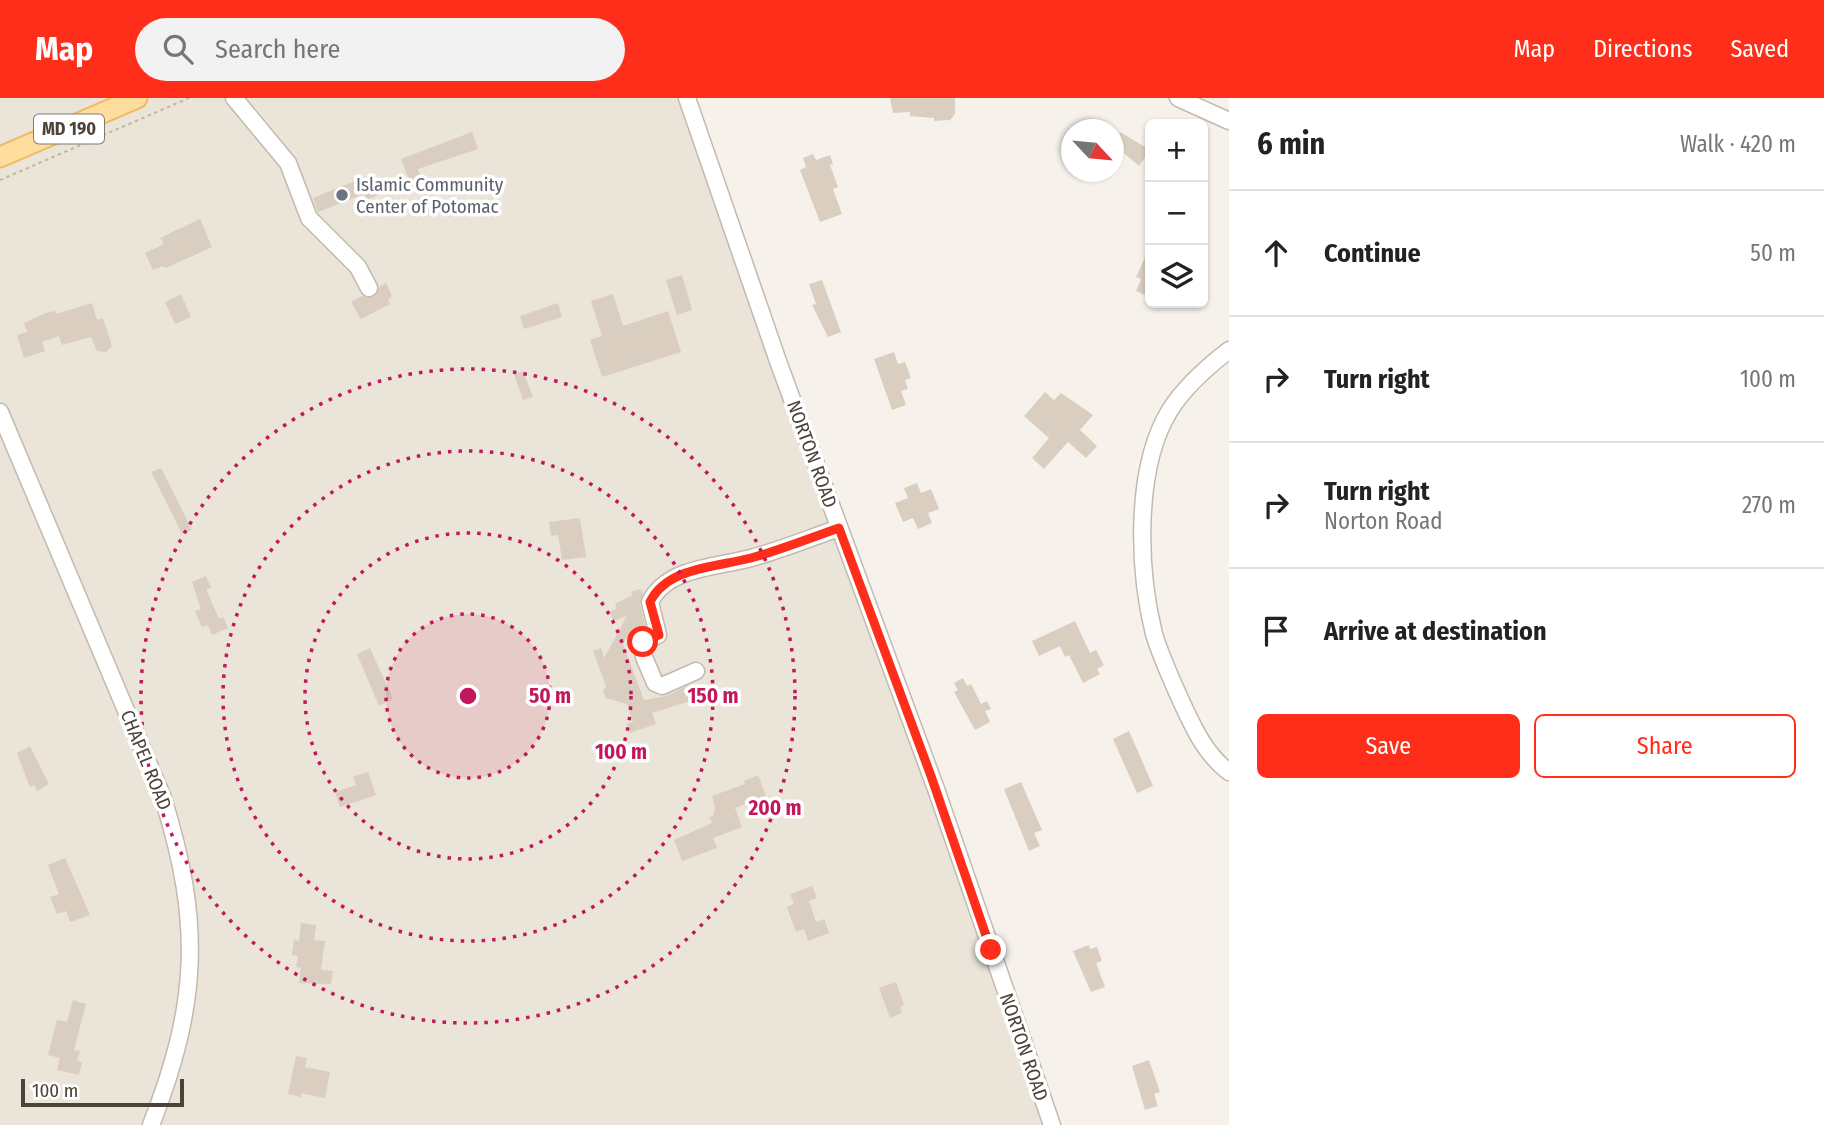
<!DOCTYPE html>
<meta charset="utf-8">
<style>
body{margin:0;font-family:"Fira Sans Condensed",sans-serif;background:#f2f2f2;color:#222}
.controls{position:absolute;right:21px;top:21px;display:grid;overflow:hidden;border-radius:10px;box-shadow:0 2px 5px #0004}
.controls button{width:63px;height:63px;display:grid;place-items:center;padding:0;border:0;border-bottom:2px solid #e0e0e0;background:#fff;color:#222;font:35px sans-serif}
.compass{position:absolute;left:1061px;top:21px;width:63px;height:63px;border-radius:50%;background:#fff;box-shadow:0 2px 5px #0004;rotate:116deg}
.scale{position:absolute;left:21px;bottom:18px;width:163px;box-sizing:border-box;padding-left:7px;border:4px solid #4c4338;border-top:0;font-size:19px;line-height:24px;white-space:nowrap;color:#4c4338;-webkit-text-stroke:5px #fff;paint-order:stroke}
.stop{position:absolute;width:21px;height:21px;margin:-16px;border:5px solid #ff2e1a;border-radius:50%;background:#fff}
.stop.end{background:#ff2e1a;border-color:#fff;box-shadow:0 2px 7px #0008}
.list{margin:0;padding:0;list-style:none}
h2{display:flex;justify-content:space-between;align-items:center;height:91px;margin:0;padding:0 28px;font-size:30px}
h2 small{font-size:23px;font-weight:400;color:#767676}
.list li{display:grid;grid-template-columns:46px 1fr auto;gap:21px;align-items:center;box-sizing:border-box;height:126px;padding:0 28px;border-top:2px solid #e0e0e0}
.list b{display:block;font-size:26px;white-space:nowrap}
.list p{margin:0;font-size:23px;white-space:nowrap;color:#767676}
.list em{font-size:23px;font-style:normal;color:#767676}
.actions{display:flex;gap:14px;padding:21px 28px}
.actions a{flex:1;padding:16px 0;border:2px solid #ff2e1a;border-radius:10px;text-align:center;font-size:24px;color:#ff2e1a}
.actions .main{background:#ff2e1a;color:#fff}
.icon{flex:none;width:38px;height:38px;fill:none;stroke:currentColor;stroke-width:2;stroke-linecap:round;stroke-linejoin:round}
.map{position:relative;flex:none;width:1229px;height:1027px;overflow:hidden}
header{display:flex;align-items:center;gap:42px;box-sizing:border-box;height:98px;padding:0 35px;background:#ff2e1a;color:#fff}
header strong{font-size:33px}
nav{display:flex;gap:38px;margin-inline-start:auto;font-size:24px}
.search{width:490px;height:63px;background:#f2f2f2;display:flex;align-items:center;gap:18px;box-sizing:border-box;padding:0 24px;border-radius:38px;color:#767676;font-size:26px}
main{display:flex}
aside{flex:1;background:#fff}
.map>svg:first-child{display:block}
.residential{fill:#ebe4d9}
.building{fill:#d9cec0}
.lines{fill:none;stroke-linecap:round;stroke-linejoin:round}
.minor-casing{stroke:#c3baad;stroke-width:19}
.major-casing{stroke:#ecbb64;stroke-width:23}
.path{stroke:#c6b59d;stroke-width:2;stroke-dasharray:3.5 3.5;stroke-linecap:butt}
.minor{stroke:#fff;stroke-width:16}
.major{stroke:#ffdd9c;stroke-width:19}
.route{stroke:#ff2e1a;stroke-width:9}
.ring{fill:none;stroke:#c2185b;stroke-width:3.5;stroke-dasharray:3.5 7}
.worship-dot{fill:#6b7280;stroke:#fff;stroke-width:2.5}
.labels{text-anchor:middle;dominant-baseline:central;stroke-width:7;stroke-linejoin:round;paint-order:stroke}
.shield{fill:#fff;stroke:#827b74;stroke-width:2}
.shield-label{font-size:18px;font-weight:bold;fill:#4c4338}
.worship-label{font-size:19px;fill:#5b616d;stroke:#fff;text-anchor:start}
.street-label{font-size:19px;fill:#4c4338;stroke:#fff}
.centre{fill:#c2185b;stroke:#fff;stroke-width:3.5}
.ring-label{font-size:21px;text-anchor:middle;font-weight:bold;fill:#c2185b;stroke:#fff;stroke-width:7;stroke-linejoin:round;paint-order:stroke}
</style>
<header>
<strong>Map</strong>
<div class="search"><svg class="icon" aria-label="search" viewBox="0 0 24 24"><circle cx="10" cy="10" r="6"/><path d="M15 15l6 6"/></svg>Search here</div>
<nav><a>Map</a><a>Directions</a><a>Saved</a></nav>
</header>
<main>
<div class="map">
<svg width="1229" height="1027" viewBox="0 0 1229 1027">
<rect width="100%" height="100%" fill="#f6f2eb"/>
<path class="residential" d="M0,0H687L1052,1027H0Z"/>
<g class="building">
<path d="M890,0H955V16L950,22L934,23V20L910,18V14L893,15Z"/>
<path d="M472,34L478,51L418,71L425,89L413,93L401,61Z"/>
<path d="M1120,34L1150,52L1139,68L1114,47Z"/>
<path d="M813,56L816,62L830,57L833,66L830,67L838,89L833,91L842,116L820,124L800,72L806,69L803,60Z"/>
<path d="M370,77L378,97L366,102L364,96L318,114L313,100Z"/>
<path d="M200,121L212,149L166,170L163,168L153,172L145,155L164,146L160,140Z"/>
<path d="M1150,149V199L1136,193L1141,181L1136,179Z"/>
<path d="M682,177L692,212L677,217L666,182Z"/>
<path d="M822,182L841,234L828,239L812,207L816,206L809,186Z"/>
<path d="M386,185L392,198L388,201L390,206L361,221L351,204L362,198L374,199L379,189Z"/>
<path d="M181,196L191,219L175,226L165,204Z"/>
<path d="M613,196L623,228L668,213L681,254L602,279L590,242L602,238L591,203Z"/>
<path d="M92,205L97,222L103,220L112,248L106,254L97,253L91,239L62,247L59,238L42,244L45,253L24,260L17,237L27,234L24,225L46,215L55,213L56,216Z"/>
<path d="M558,205L562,219L524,231L520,218Z"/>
<path d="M894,254L898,266L905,264L911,280L905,282L908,291L901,293L906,307L892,312L874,261Z"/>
<path d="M523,273L533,299L523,302L514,276Z"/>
<path d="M1045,294L1054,302L1061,295L1093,317L1080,332L1097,348L1086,360L1068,344L1044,371L1032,360L1049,340L1024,318Z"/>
<path d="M161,370L192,432L182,436L151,374Z"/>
<path d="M917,385L921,395L931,391L939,411L928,415L932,425L918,431L913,420L903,424L895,405L908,400L904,390Z"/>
<path d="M580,420L586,459L562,462L558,437L551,438L549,424Z"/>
<path d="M206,478L211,490L206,491L219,521L223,519L228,530L212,537L208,527L202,529L195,513L201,511L192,484Z"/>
<path d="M640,491L643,496L640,506L646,531L627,539L623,546L644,602L666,598L691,586L697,601L652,615L656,626L630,635L627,626L633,624L627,606L606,600L603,593L606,588L593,553L601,550L604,560L627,518L613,523L610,513L617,511L615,506L633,497L631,494Z"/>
<path d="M1075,523L1090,555L1096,552L1104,567L1097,571L1100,576L1083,585L1069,557L1065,559L1060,548L1039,558L1032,543Z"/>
<path d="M370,550L393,601L379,608L357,556Z"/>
<path d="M963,580L967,588L971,586L981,606L987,603L991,611L985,613L990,624L975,632L954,594L958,592L954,585Z"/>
<path d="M1129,633L1153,688L1137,695L1113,641Z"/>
<path d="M30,648L49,686L37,693L34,687L30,689L17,655Z"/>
<path d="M368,674L376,697L340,709L335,694L356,687L353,679Z"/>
<path d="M758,677L766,698L735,710L742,729L713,740L717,750L682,763L674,742L712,725L710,719L713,718L715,710L712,698L745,686L744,683Z"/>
<path d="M1021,684L1042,732L1034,735L1040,748L1029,753L1004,691Z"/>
<path d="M65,760L90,817L70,824L66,813L57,816L50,799L59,796L48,767Z"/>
<path d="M812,788L817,800L809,803L816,824L824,821L829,835L808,843L804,831L796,834L787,809L794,806L790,796Z"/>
<path d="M301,825L316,827L314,842L325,843L321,872L333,873L331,886L299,885L301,870L296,869L298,858L292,857L294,842L299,843Z"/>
<path d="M1089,847L1090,851L1097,849L1102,863L1096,865L1105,889L1091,894L1073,853Z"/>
<path d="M896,884L904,907L900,909L902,915L890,920L879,890Z"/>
<path d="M73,902L86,906L74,952L80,953L77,963L82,964L79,977L57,972L60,960L48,957L57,922L67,924Z"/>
<path d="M296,958L307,960L305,969L330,974L325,1000L301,995V999L288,996Z"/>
<path d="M1149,962L1160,994L1154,996L1158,1008L1145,1012L1132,968Z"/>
</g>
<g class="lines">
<g class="minor-casing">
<g id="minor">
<path d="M234,0L288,65L309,120L358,169L369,190"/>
<path d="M687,0L779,266L936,691L1052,1027"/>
<path d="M1178,0L1229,23"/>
<path d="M1229,252C1207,269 1185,288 1170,312C1134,370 1138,472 1154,536C1161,559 1172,583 1182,605C1194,631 1206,657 1229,674"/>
<path d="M0,314L163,700C202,825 199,905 151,1027"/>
<path d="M696,573L662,588L655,585L644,559L643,544L658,537L650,504C667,469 718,469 751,460C781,452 810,440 839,430"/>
</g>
</g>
<g class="major-casing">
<path id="major" d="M0,59L137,0"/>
</g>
<path class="path" d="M0,82L189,0"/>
<use href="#minor" class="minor"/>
<use href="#major" class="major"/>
</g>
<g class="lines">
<path class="route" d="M643,544L659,537L650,504C667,469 717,469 751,460C781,452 810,440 839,430L931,678L991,852"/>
</g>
<circle cx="468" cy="598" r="82" fill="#c2185b" fill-opacity=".12"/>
<g class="ring">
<circle cx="468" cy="598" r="82"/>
<circle cx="468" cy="598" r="163"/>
<circle cx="468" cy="598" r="245"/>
<circle cx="468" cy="598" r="327"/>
</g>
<circle class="worship-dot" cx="342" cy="97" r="7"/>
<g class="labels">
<rect class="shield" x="34" y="16.5" width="70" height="29" rx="5"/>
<g class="shield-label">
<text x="69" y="31">MD 190</text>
</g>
<g class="worship-label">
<text x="356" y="86">Islamic Community<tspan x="356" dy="22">Center of Potomac</tspan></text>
</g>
<g class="street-label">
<text transform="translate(812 356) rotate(70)">NORTON ROAD</text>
<text transform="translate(146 662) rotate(68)">CHAPEL ROAD</text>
<text transform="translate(1024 949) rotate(71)">NORTON ROAD</text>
</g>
</g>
<circle cx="468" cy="598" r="10" class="centre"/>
<g class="ring-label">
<text x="550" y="605">50 m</text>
<text x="713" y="605">150 m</text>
<text x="621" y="661">100 m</text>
<text x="775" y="717">200 m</text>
</g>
</svg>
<div class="controls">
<button>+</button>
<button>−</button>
<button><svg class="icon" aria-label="layers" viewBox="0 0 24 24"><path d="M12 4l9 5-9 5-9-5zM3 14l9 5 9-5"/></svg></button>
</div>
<svg class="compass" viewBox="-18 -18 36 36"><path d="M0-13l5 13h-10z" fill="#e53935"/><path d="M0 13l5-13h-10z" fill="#767676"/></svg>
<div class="scale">100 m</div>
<div class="stop" style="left:643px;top:544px"></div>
<div class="stop end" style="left:991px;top:852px"></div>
</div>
<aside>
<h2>6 min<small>Walk · 420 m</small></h2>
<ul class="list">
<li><svg class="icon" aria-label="ahead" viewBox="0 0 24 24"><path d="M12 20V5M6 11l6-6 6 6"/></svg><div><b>Continue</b></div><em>50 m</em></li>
<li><svg class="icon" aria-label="right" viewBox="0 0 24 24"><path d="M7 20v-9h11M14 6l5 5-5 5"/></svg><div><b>Turn right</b></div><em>100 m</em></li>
<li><svg class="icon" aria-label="right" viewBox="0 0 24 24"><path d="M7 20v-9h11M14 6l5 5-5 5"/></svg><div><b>Turn right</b><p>Norton Road</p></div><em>270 m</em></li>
<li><svg class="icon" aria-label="arrive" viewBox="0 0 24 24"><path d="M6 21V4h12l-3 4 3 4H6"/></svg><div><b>Arrive at destination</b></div></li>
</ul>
<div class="actions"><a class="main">Save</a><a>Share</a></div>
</aside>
</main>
